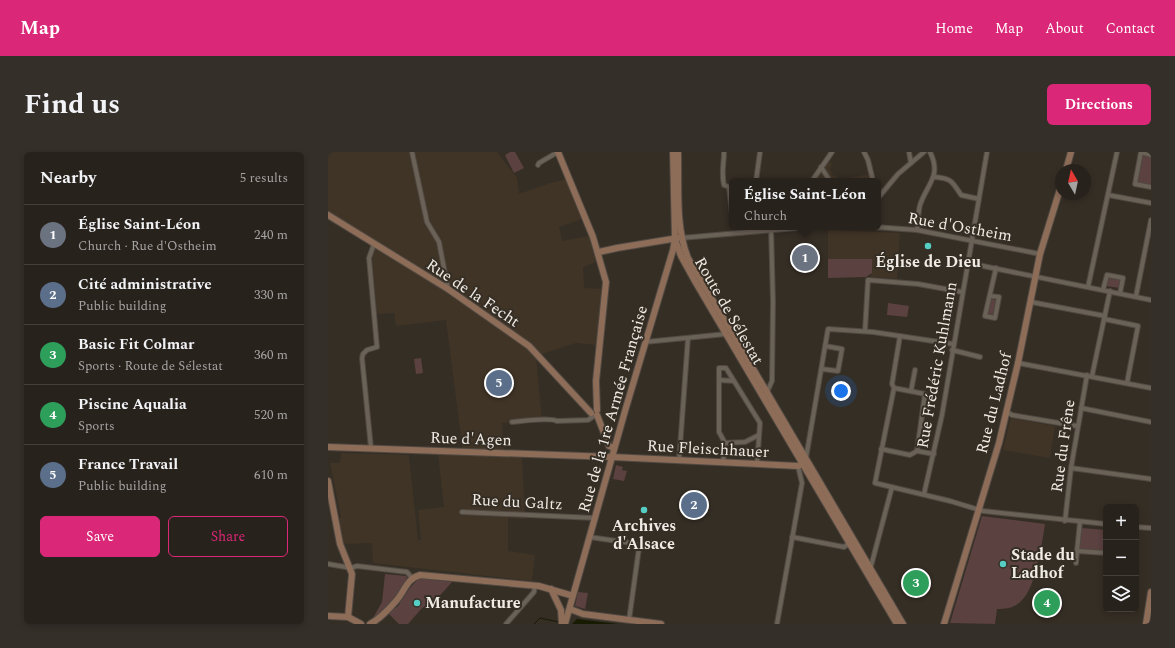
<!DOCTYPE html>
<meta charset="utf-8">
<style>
body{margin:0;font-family:Spectral,serif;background:#342f29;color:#f1f3f6}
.controls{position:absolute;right:12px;bottom:12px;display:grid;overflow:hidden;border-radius:6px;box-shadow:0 2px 6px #0003}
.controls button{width:36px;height:36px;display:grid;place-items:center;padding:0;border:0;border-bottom:1px solid #443f3b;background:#28221c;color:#f1f3f6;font:20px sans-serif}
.compass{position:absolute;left:727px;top:12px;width:36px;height:36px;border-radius:50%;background:#28221c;box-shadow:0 2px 6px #0003;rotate:351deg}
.you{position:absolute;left:513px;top:239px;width:14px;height:14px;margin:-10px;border:3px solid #fff;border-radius:50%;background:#1a73e8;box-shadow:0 0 0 6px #1a73e833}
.badge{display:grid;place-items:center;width:26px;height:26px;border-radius:50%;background:#db2777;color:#fff;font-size:13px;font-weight:700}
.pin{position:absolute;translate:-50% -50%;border:2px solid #fff;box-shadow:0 1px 4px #0006}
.popup{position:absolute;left:401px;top:26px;width:152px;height:52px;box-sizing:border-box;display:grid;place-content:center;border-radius:6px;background:#28221c;filter:drop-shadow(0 1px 3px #0005);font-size:13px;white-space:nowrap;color:#a5a4a3}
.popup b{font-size:15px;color:#f1f3f6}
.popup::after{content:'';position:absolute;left:50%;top:100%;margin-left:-8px;border:8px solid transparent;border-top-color:#28221c}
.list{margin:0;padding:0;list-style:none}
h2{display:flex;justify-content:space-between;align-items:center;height:52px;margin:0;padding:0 16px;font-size:17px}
h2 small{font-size:13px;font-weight:400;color:#a5a4a3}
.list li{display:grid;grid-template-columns:26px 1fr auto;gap:12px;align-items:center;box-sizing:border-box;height:60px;padding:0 16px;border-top:1px solid #443f3b}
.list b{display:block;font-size:15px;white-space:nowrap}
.list p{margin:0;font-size:13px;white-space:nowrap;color:#a5a4a3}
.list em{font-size:13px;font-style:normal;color:#a5a4a3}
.actions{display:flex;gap:8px;padding:12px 16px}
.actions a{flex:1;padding:9px 0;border:1px solid #db2777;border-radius:6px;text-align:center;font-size:14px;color:#db2777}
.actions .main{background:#db2777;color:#fff}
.icon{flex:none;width:22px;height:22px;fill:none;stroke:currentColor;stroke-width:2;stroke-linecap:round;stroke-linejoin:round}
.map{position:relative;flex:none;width:823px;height:472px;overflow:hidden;border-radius:6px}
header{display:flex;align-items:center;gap:24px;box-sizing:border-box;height:56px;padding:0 20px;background:#db2777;color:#fff}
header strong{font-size:19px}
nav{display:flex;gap:22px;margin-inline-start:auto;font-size:14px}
.intro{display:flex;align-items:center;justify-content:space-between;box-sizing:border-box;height:96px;padding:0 24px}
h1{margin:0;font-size:28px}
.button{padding:10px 18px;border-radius:6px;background:#db2777;color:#fff;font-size:14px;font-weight:700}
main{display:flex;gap:24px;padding:0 24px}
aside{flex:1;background:#28221c;border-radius:6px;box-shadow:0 2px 6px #0003}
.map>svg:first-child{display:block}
.built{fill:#403426}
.green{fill:#5b4140}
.water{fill:#171b02}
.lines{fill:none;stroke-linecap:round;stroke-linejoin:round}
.stream{stroke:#171b02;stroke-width:1}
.street-casing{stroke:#504942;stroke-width:6}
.secondary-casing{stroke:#504942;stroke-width:8}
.street{stroke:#6a6157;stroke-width:4}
.secondary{stroke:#8d6c58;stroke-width:6}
.poi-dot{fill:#56cec4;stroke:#352e25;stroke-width:1.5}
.labels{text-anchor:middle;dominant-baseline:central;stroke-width:4;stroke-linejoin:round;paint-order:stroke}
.street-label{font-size:16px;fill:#f0ebe5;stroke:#352e25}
.poi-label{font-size:16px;font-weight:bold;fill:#f0ebe5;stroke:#352e25}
</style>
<header>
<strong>Map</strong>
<nav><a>Home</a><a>Map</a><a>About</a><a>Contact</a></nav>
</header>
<div class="intro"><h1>Find us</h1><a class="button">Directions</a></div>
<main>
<aside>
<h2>Nearby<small>5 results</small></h2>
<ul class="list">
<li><span class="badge" style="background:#6b7280">1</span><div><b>Église Saint-Léon</b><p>Church · Rue d'Ostheim</p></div><em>240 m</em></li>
<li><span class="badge" style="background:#5c6f8a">2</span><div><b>Cité administrative</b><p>Public building</p></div><em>330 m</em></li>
<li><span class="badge" style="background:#2e9e5b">3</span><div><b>Basic Fit Colmar</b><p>Sports · Route de Sélestat</p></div><em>360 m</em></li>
<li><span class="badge" style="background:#2e9e5b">4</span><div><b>Piscine Aqualia</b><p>Sports</p></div><em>520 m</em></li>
<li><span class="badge" style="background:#5c6f8a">5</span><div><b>France Travail</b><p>Public building</p></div><em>610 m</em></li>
</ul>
<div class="actions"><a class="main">Save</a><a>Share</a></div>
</aside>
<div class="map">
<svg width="823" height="472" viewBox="0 0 823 472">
<rect width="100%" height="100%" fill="#352e25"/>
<g class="built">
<path d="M0,0H169L189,26L191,42L222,31L239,27L254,67L231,75L234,89L261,84L268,110L255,115L256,136L276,137L271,193L248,191L208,204L214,268L174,271L176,300L194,303L197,367L180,366V399L207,403L204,429L45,411L44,391L14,392L10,366L13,365L2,311H12L13,301L81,303L90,388L84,389L93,388L90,358L116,355L110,302L135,301L118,168L68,174L66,161L49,162L43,93L0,66Z"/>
<path d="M501,9L504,11L502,17L505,24L508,23L510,28L542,22L543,29H488Z"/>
<path d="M500,78L572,81L569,127L543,125L544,107H500Z"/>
<path d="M683,266L727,274L722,306L675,298Z"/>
</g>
<g class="green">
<path d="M182,0H187L196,16L186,21L177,3Z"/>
<path d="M814,2L823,4V34L808,31Z"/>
<path d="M500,107H544V121L538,125L500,126Z"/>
<path d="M781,126L793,128L792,136L778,134Z"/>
<path d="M663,147L668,148L666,162L663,163L660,161Z"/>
<path d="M560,151L581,154L579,165L559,163Z"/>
<path d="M93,206L95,221L88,222L86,207Z"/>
<path d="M288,313L295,315L294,318L299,319L296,329L285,327Z"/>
<path d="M654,364L717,372C714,391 708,435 694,448C687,456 679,457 669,457L667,472L622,471Z"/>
<path d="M754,376L778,378V401L751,398Z"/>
<path d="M57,422L78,424L79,426L67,446L46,467L45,466L54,450Z"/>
<path d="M91,426L124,430L99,458L95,455L80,472H71L60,461L70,454L81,437Z"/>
<path d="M250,440L260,441L257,457L247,454Z"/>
</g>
<path class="water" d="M249,467L290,472H244Z"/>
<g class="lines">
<path class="stream" d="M206,472L212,466L231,470"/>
<g class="street-casing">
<g id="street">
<path d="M84,0L99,70L111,90L120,137"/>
<path d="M396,0C396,12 393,21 396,33L401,35L404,62"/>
<path d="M536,0L540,8L545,29"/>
<path d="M581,0L583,11"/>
<path d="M823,3L813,0L807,32L823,35"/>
<path d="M210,13L211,11L230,0"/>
<path d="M493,15L502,29"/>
<path d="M606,25C623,26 624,29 633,43L651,47"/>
<path d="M428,29L432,0"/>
<path d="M484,29L504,0"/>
<path d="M780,43L823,51"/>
<path d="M550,46L570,22L596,0"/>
<path d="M547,75L589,78L712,102"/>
<path d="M589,78C590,70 590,61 592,53C599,32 614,24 602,0"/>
<path d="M353,86L481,75"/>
<path d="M640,111L823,148"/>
<path d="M760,135L789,0"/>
<path d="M775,138L779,123L795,126L792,141"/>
<path d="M662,144L671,145L667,166L657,164L668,116"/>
<path d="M808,144L823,68"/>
<path d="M703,150L777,164"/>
<path d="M776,167L810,174L799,231"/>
<path d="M537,179L540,128L590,132L634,140"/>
<path d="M572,184L564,232L566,236L547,331L622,349L655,359L778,372"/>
<path d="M317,190L398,182"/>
<path d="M624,198L652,205"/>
<path d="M690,211L823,236"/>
<path d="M494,217L510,219L514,197L497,194"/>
<path d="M764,224L782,139"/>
<path d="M391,228V216H398L406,229"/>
<path d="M566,236L597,242L589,299"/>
<path d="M583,239L587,218"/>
<path d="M439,240L444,229L445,150L443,75"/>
<path d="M753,256L823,270"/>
<path d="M679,260L684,263L749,274"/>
<path d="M184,270C195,269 221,265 229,269L260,268L266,264"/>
<path d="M397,291L417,290L431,283"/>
<path d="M43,296L34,206L35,202L39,198L49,195L41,106L46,92"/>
<path d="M553,297L582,303L589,299L606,302"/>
<path d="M478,306L500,177L545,180L625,192"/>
<path d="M351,309L360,186"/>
<path d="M395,311L397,291L391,280V228L406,229L432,271L429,313"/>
<path d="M743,316L823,327"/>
<path d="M596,342L614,263L659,0"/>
<path d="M134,360L267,366"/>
<path d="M737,369L743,316L759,223"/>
<path d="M752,370L749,399L778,401"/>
<path d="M808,375L823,376"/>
<path d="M261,385L303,391L308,392L311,396L301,468"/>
<path d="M464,385L516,395L522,391"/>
<path d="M748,411L749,399"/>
<path d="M0,412L23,416L29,414L79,420L84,426"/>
<path d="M542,418L564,335"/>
<path d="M178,472L206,440L207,433"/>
<path d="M449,472L474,331L470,314"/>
</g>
</g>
<g class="secondary-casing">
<g id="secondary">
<path d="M230,0L265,85L278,130L268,229L269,258"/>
<path d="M350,0C351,35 347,74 360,106L575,472"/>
<path d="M738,18L743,0"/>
<path d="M0,63L120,137L201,194L263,261"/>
<path d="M347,87L353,104L368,131L569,472"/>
<path d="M271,100L289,96L350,86"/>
<path d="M269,263L281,294L286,296"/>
<path d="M0,295L284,305L470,314L474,312"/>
<path d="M0,329L12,392L24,422L20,465"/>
<path d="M223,437L233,458L234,472"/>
<path d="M242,457L255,462L333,472"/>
<path d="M0,464L20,465L33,472"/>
<path d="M42,472C52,467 61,457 68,449C77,439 78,427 92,423L211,434L242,443"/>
<path d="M237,472L297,259L345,98L347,87L345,0"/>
<path d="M616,472L671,291L690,211L712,102L733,34"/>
<path d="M818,472L823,440"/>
</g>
</g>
<use href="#street" class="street"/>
<use href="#secondary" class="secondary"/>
</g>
<g class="poi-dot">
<circle cx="600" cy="94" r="4"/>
<circle cx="316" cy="358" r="4"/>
<circle cx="675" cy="412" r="4"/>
<circle cx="89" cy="451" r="4"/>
</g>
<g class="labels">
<g class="street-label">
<text transform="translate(632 75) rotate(10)">Rue d'Ostheim</text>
<text transform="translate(145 141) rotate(34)">Rue de la Fecht</text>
<text transform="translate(401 159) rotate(60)">Route de Sélestat</text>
<text transform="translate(609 213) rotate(-80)">Rue Frédéric Kuhlmann</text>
<text transform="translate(666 251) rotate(-76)">Rue du Ladhof</text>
<text transform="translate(285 257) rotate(-74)">Rue de la 1re Armée Française</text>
<text transform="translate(143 287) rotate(2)">Rue d'Agen</text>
<text transform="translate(735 294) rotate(-82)">Rue du Frêne</text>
<text transform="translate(380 297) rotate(3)">Rue Fleischhauer</text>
<text transform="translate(189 350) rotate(3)">Rue du Galtz</text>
</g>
<g class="poi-label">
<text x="600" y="110">Église de Dieu</text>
<text x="316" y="374">Archives<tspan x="316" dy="18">d'Alsace</tspan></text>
<text x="683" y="403" text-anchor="start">Stade du<tspan x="683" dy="18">Ladhof</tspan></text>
<text x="97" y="451" text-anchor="start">Manufacture</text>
</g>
</g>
</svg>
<div class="controls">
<button>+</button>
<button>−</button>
<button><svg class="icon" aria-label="layers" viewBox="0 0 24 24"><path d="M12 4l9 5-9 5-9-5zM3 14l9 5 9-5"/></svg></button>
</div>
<svg class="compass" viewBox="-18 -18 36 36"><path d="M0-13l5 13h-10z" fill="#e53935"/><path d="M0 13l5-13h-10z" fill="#a5a4a3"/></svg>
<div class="you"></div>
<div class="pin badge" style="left:477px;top:106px;background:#6b7280">1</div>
<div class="popup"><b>Église Saint-Léon</b>Church</div>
<div class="pin badge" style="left:366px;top:353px;background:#5c6f8a">2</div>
<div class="pin badge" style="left:588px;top:431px;background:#2e9e5b">3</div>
<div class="pin badge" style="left:719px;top:451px;background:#2e9e5b">4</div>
<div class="pin badge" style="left:171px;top:231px;background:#5c6f8a">5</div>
</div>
</main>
